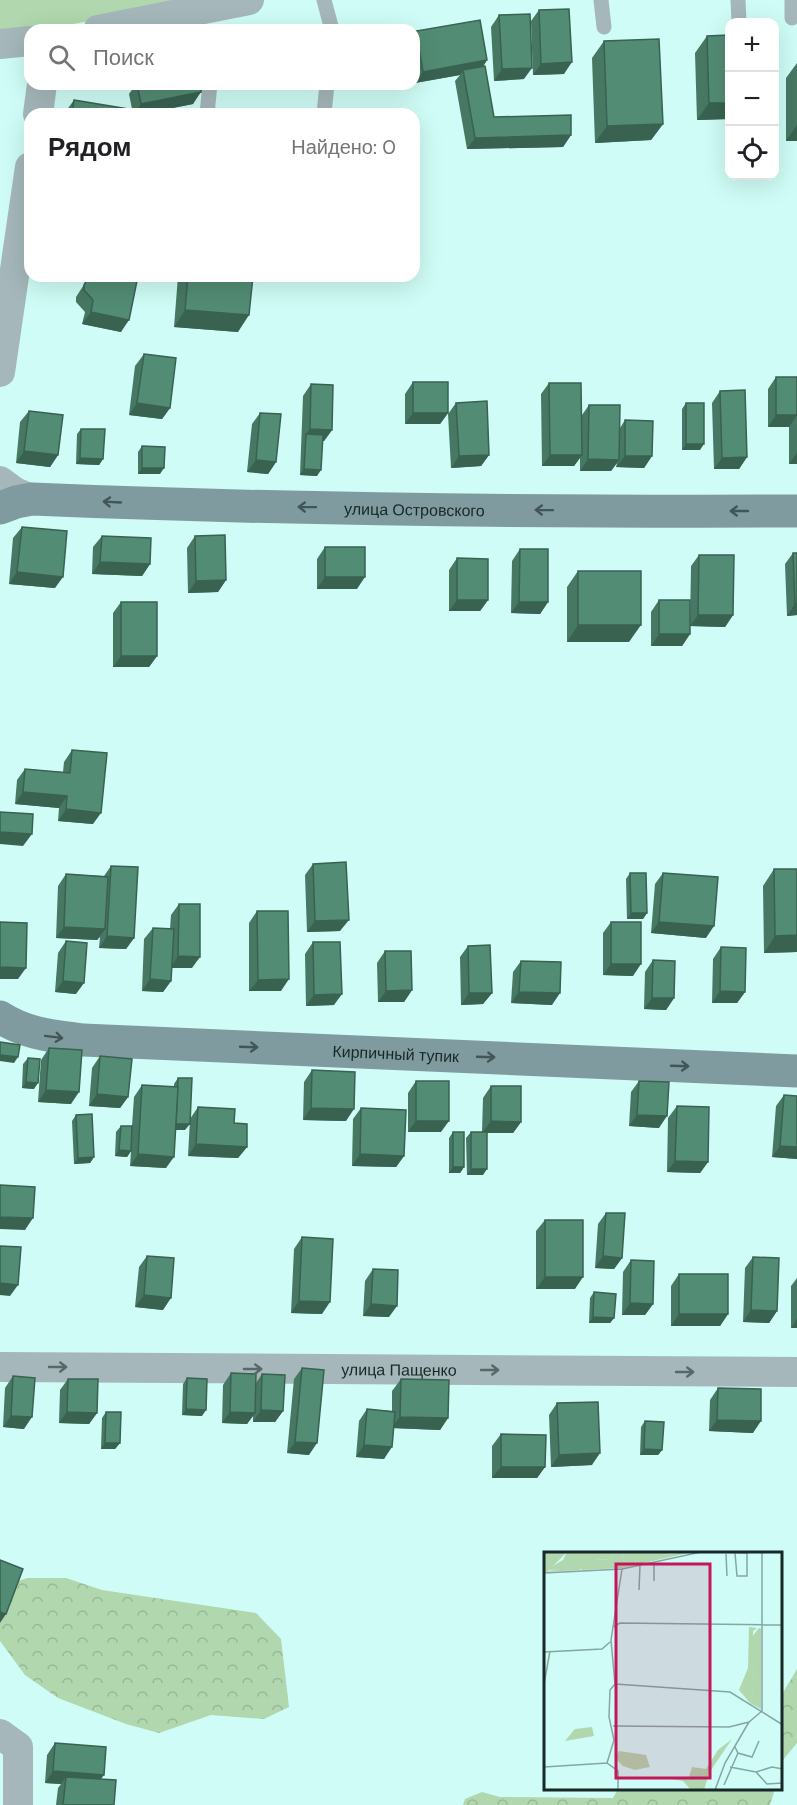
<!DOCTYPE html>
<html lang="ru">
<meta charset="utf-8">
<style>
body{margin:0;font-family:"DM Sans",sans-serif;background:#f6f6f6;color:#202124}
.controls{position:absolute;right:18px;top:18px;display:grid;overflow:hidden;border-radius:12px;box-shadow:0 6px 24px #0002}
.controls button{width:54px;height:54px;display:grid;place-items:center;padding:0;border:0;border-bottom:2px solid #e0e0e0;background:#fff;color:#202124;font:30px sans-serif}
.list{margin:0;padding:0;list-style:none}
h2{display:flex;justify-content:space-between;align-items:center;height:78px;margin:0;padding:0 24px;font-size:26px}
h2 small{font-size:20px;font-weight:400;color:#757577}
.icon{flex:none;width:33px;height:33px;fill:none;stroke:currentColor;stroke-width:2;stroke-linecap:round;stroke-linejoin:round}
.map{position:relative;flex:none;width:797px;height:1805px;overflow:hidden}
.search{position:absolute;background:#fff;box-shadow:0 6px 24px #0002;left:24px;top:24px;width:396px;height:66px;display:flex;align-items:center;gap:15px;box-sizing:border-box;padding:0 21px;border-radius:18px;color:#757577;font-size:22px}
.panel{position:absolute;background:#fff;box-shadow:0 6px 24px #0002;left:24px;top:108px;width:396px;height:174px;border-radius:18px}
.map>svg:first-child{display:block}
.grass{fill:#b0d7ae}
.forest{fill:url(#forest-crowns)}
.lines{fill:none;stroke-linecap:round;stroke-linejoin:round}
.lane{stroke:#a5b7ba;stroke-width:15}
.street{stroke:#a5b7ba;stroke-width:30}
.secondary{stroke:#809ba0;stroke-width:33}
.wall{fill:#477864}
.shaded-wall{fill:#396251}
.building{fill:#528c74;stroke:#396251;stroke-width:1.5}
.oneway{stroke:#415657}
.oneway2{stroke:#576869}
.labels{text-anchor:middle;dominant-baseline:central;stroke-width:6;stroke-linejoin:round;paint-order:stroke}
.street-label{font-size:16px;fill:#172826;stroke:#cffcf6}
.inset-road{fill:none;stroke:#85a7a3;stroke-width:1.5}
.view{fill:#c2185b;fill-opacity:0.15;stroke:#c2185b;stroke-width:3}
.inset-edge{fill:none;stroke:#172826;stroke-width:3}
</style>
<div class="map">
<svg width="797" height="1805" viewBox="0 0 797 1805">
<defs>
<pattern id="forest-crowns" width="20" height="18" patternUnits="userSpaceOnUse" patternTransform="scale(1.5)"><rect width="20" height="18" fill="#b0d7ae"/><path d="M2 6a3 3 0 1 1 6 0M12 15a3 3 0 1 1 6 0" fill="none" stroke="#97b996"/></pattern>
</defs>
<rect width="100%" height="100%" fill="#cffcf6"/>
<path class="grass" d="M0,0H205L51,28L0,31Z"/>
<g class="forest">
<path d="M27,1578H66L102,1590L256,1613L281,1639L289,1707L264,1719L211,1715L159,1733L126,1724L58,1698L25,1675L0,1641V1593L10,1584Z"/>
<path d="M797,1669V1743L783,1760L781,1769V1696Z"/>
<path d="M618,1789V1788L775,1789L770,1805H463L465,1799L482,1792L500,1797L613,1798Z"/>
</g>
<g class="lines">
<g class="lane">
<path d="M324,0L332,30"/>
<path d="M601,0L604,27"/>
<path d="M738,0L739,22"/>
<path d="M792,0V18"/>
<path d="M207,114L210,84"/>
<path d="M324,114L327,84"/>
</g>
<g class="street">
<path d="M98,30L249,0"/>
<path d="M0,44L30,41"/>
<path d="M38,114L42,84"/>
<path d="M0,372L30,167"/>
<path d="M0,481L15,492L32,499"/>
<path id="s1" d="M0,1367L797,1372"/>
<path d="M0,1734L18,1747V1805"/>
</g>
<g class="secondary">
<path id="s2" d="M0,508L16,502L32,499C287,510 542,512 797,511"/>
<path id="s3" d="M0,1017C26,1034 53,1036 83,1040L797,1071"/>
</g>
</g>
<g class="wall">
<path d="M539,10L564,74L533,75L531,21Z"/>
<path d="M499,15L524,79L494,81L491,27Z"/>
<path d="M416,31L487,60L483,67L494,117L571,135L563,147L467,149L455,81L460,75L415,83L414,33Z"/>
<path d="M707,36L729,119L697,120L695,53Z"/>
<path d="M604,41L663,124L651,140L595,143L592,58Z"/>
<path d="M797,63V141H786V78Z"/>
<path d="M136,84H202L193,104L142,114H133L129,94Z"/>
<path d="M74,100L128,114H64Z"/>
<path d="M92,276H138L121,332L82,324L85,312L76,302V297L87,280L92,278Z"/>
<path d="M178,276H253L238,332L174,327Z"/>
<path d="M144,354L170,408L162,419L129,415L135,366Z"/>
<path d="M776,377H797V464H789V427H768V389Z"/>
<path d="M413,382L448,413L440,424H405V394Z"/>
<path d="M549,383L582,415L589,405L620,428L625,420L652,456L644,468L616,467L617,463L611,471H580V458L574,466H542L541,394Z"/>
<path d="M311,384L332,430L324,441H323L317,476L300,475L303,396Z"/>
<path d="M720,391L747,457L739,469H714L712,403Z"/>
<path d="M456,403L489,455L481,466L451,468L448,414Z"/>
<path d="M686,403L700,450H682V409Z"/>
<path d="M29,411L58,455L50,467L16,463L20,422Z"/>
<path d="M260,413L276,462L268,474L247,472L252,424Z"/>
<path d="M81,429L103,459L99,465L76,464L77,434Z"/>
<path d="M142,446L160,474H138V452Z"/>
<path d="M22,527L55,588L9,584L13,538Z"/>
<path d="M102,536L150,564L142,576L92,574L93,547Z"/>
<path d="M195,536L226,580L218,592L188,593L187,548Z"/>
<path d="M325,547L357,589H317V559Z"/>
<path d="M520,549L548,602L540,614L511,613L512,561Z"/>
<path d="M793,553H797V615L787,616L785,564Z"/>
<path d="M699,555L733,615L725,627L690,626V634L682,646H651V612L659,600L690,624L691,566Z"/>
<path d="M457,558L488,600L480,611H449V570Z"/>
<path d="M578,571L629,642H567V587Z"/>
<path d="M121,602L157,656L149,667H113V613Z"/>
<path d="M72,750L93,824L58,821L59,808L15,804L17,780L25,769L63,772L64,762Z"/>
<path d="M313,864L340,931L307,932L305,875Z"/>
<path d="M111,866L134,938L126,949L99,948L100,937L97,940L56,938L58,886L66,874L104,876Z"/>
<path d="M774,869L797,952L764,953L763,886Z"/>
<path d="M630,873L647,913L643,919H627L626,879Z"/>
<path d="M663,873L706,938L651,933L655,884Z"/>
<path d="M179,904L192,968H172L171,981L163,992L142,991L144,939L153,928L170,929L171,915Z"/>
<path d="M257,911L281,991H249V923Z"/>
<path d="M611,922L633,976L603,975V933Z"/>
<path d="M66,941L76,994L55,992L58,953Z"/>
<path d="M313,942L334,1005L306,1006L305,954Z"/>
<path d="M468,946L492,993L483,1004L461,1005L460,957Z"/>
<path d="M721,947L745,992L737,1003H712L713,959Z"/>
<path d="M385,951L412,990L404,1002H378L377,963Z"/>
<path d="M653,960L674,998L666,1010L644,1009L645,972Z"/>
<path d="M521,961L552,1005L511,1003L513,972Z"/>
<path d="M49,1048L71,1104L38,1102L41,1060Z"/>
<path d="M100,1056L128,1097L120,1108L89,1106L92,1068Z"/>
<path d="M28,1058L34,1089L22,1088L23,1064Z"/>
<path d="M312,1070L346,1121L303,1120L304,1082Z"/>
<path d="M178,1078L185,1130H175L166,1168L130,1166L131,1151L127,1157L115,1156L116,1132L121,1126H132L134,1097L142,1085L174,1087V1084Z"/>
<path d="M416,1081L441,1132H408V1093Z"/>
<path d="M639,1081L659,1128L629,1126L631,1092Z"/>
<path d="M491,1086L521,1122L513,1133H487L483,1175H467L466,1138L471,1132H482L483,1098Z"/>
<path d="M784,1095L797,1159L772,1157L776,1106Z"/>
<path d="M677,1106L708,1162L700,1173L667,1172L668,1118Z"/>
<path d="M198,1107L234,1123L247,1147L238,1158L188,1156L190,1119Z"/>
<path d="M361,1108L404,1156L396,1167L352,1166L353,1119Z"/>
<path d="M76,1115L94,1157L90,1163L74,1164L72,1121Z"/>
<path d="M453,1132L464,1167L460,1173H449V1138Z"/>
<path d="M606,1213L622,1258L614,1269L595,1268L598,1224Z"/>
<path d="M545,1220L575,1289H536V1231Z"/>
<path d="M302,1237L322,1314L291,1313L294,1249Z"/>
<path d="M147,1256L163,1310L135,1307L139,1267Z"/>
<path d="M753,1257L777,1311L769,1323L743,1322L745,1268Z"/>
<path d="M631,1260L653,1304L645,1315H622L623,1272Z"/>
<path d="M373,1269L389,1317L363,1316L365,1281Z"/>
<path d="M679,1274L728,1314L720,1326H671V1286Z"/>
<path d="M797,1278V1328H791V1286Z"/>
<path d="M594,1292L614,1318L610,1323H589L590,1298Z"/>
<path d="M302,1368L309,1455L287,1453L294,1379Z"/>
<path d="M231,1373L256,1383L262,1374L283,1411L275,1422H253V1416L247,1424L222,1423L223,1385Z"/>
<path d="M13,1376L24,1429L3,1427L5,1388Z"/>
<path d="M187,1378L202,1416L182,1415L183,1384Z"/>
<path d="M68,1379L97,1413L89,1424L59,1423L60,1390Z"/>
<path d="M401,1379L448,1418L440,1430L393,1428L384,1459L356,1457L359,1421L367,1409L392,1411V1391Z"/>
<path d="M718,1388L753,1433L709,1431L710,1400Z"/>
<path d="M557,1403L592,1465L551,1467L549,1415Z"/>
<path d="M106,1412L120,1443L115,1449H101L102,1418Z"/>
<path d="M645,1421L662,1450L658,1455H640L641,1427Z"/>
<path d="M501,1434L545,1467L537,1478H492V1446Z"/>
<path d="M55,1743L101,1779L114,1805H56L58,1788L61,1784L45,1783L47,1755Z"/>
</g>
<g class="shaded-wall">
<path d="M487,60L479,72L463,70L460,75L415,83L423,72Z"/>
<path d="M572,62L564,74L533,75L541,64Z"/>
<path d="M532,68L524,79L494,81L502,69Z"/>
<path d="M201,92L193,104L142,114H134L141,104Z"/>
<path d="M709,103H729V119L697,120Z"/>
<path d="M663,124L651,140L595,143L607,126Z"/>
<path d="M797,125V141H786Z"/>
<path d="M571,135L563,147L467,149L475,138Z"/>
<path d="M185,310L249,315L238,332L174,327Z"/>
<path d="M91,312L129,320L121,332L82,324Z"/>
<path d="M137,403L170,408L162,419L129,415Z"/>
<path d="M413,413H448L440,424H405Z"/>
<path d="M776,415H797L789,427H768Z"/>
<path d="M310,429L332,430L324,441L306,440V434Z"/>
<path d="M686,444H704L700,450H682Z"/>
<path d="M24,451L58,455L50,467L16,463Z"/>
<path d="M797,453V464H789Z"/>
<path d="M489,455L481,466L451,468L459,456Z"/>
<path d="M550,455H582L574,466H542Z"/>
<path d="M625,456H652L644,468L616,467Z"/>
<path d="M747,457L739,469H714L722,458Z"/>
<path d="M80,458L103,459L99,465L76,464Z"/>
<path d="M588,459L619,460L611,471H580Z"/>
<path d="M256,460L276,462L268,474L247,472Z"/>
<path d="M142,468H164L160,474H138Z"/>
<path d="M304,469L321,470L317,476L300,475Z"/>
<path d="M100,562L150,564L142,576L92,574Z"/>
<path d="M17,572L63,577L55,588L9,584Z"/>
<path d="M325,577H365L357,589H317Z"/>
<path d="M226,580L218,592L188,593L196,581Z"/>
<path d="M457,600H488L480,611H449Z"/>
<path d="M519,602H548L540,614L511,613Z"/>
<path d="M795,604H797V615L787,616Z"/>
<path d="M698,615H733L725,627L690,626Z"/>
<path d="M578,625H641L629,642H567Z"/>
<path d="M659,634H690L682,646H651Z"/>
<path d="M121,656H157L149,667H113Z"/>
<path d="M23,792L67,796L59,808L15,804Z"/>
<path d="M66,809L101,813L93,824L58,821Z"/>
<path d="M0,832L32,834L23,846L0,844Z"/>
<path d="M631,913H647L643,919H627Z"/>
<path d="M349,920L340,931L307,932L315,921Z"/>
<path d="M659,922L714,926L706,938L651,933Z"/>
<path d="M64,927L105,929L97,940L56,938Z"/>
<path d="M797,935V952L764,953L775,936Z"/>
<path d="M107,936L134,938L126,949L99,948Z"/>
<path d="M178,956L200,957L192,968H170Z"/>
<path d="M611,964H641L633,976L603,975Z"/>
<path d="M0,967L26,968L18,979H0Z"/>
<path d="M150,979L171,981L163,992L142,991Z"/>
<path d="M289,979L281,991H249L258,980Z"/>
<path d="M63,981L84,983L76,994L55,992Z"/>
<path d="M412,990L404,1002H378L386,991Z"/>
<path d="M720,991L745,992L737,1003H712Z"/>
<path d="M519,992L560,993L552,1005L511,1003Z"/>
<path d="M469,993H492L483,1004L461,1005Z"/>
<path d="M342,994L334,1005L306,1006L314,995Z"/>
<path d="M652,998H674L666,1010L644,1009Z"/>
<path d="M0,1055L18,1057L14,1063L0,1061Z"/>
<path d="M26,1082L38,1083L34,1089L22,1088Z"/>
<path d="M46,1090L79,1092L71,1104L38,1102Z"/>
<path d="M97,1094L128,1097L120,1108L89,1106Z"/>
<path d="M311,1108L354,1109L346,1121L303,1120Z"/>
<path d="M637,1115L667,1116L659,1128L629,1126Z"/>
<path d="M416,1121H449L441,1132H408Z"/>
<path d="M491,1121L521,1122L513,1133H482Z"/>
<path d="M176,1124H190L185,1130H172Z"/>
<path d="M196,1144L247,1147L238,1158L188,1156Z"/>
<path d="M780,1146L797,1147V1159L772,1157Z"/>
<path d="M119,1150L131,1151L127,1157L115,1156Z"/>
<path d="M138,1154L174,1157L166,1168L130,1166Z"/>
<path d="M360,1154L404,1156L396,1167L352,1166Z"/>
<path d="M94,1157L90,1163L74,1164L78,1158Z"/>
<path d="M675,1161L708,1162L700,1173L667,1172Z"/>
<path d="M453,1167H464L460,1173H449Z"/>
<path d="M471,1169H487L483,1175H467Z"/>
<path d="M0,1217L33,1218L25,1230L0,1229Z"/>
<path d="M603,1256L622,1258L614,1269L595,1268Z"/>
<path d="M545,1277H583L575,1289H536Z"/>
<path d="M0,1283L18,1285L10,1296L0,1295Z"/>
<path d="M144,1295L171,1298L163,1310L135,1307Z"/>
<path d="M299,1301L330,1302L322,1314L291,1313Z"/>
<path d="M630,1303L653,1304L645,1315H622Z"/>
<path d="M371,1304L397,1306L389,1317L363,1316Z"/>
<path d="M751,1310L777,1311L769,1323L743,1322Z"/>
<path d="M679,1314H728L720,1326H671Z"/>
<path d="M593,1317L614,1318L610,1323H589Z"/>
<path d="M797,1319V1328H791Z"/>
<path d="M186,1409L206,1410L202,1416L182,1415Z"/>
<path d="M261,1410L283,1411L275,1422H253Z"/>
<path d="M67,1412L97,1413L89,1424L59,1423Z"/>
<path d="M230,1412L255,1413L247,1424L222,1423Z"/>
<path d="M11,1416L32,1417L24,1429L3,1427Z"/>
<path d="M400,1417L448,1418L440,1430L391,1428Z"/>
<path d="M717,1420L761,1421L753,1433L709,1431Z"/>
<path d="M295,1442L317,1443L309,1455L287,1453Z"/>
<path d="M105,1443H120L115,1449H101Z"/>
<path d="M364,1445L392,1447L384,1459L356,1457Z"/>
<path d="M644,1449L662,1450L658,1455H640Z"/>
<path d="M600,1453L592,1465L551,1467L559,1455Z"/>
<path d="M501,1467H545L537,1478H492Z"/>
<path d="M0,1612L6,1614L0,1623Z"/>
<path d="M53,1771L104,1775L95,1787L66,1777L61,1784L45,1783Z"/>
</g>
<g class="building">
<path d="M569,9L572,62L541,64L539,10Z"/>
<path d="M530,14L532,68L502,69L499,15Z"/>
<path d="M480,20L487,60L423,72L416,31Z"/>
<path d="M729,35V103H709L707,36Z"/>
<path d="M659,39L663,124L607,126L604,41Z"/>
<path d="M485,66L494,117L571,115V135L475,138L463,70Z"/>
<path d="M137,84H202L201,92L141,104Z"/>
<path d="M74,100L128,109V114H72Z"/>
<path d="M98,276H138L129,320L91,312L93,300L84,290V285L87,280L90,278L98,277Z"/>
<path d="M188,276H253L249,315L185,310Z"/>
<path d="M144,354L176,358L170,408L137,403Z"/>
<rect x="776" y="377" width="21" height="38"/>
<rect x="413" y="382" width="35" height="31"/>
<path d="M549,383H581L582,455H550Z"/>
<path d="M311,384L333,385L332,430L310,429Z"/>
<path d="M745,390L747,457L722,458L720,391Z"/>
<path d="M487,401L489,455L459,456L456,403Z"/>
<rect x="686" y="403" width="18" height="41"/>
<path d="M589,405H620L619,460L588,459Z"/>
<path d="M29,411L63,415L58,455L24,451Z"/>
<path d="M260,413L281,414L276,462L256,460Z"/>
<path d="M625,420L653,421L652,456H625Z"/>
<path d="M81,429H105L103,459L80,458Z"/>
<path d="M306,434L323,435L321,470L304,469Z"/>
<path d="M142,446L165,447L164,468H142Z"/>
<path d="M22,527L67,531L63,577L17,572Z"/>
<path d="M225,535L226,580L196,581L195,536Z"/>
<path d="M102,536L151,538L150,564L100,562Z"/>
<rect x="325" y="547" width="40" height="30"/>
<path d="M520,549H548V602H519Z"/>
<path d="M793,553H797V604H795Z"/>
<path d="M699,555H734L733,615H698Z"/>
<path d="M457,558L488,559V600H457Z"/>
<rect x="578" y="571" width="63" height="54"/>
<rect x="659" y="600" width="31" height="34"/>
<rect x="121" y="602" width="36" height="54"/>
<path d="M72,750L107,753L101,813L66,809L67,796L23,792L25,769L70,773Z"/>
<path d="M0,812L33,814L32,834L0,832Z"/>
<path d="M346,862L349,920L315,921L313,864Z"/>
<path d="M111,866L138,867L134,938L107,936Z"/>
<path d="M774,869H797V935L775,936Z"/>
<path d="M630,873H646L647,913H631Z"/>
<path d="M663,873L718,877L714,926L659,922Z"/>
<path d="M66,874L108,877L105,929L64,927Z"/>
<path d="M179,904H200V957L178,956Z"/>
<path d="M257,911H288L289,979L258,980Z"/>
<path d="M0,922L27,923L26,968L0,967Z"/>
<rect x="611" y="922" width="30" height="42"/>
<path d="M153,928L174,929L171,981L150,979Z"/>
<path d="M66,941L87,943L84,983L63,981Z"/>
<path d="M313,942H340L342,994L314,995Z"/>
<path d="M490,945L492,993H469L468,946Z"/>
<path d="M721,947L746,948L745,992L720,991Z"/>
<path d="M385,951H411L412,990L386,991Z"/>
<path d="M653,960L675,961L674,998H652Z"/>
<path d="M521,961L561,962L560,993L519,992Z"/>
<path d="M0,1042L20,1045L18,1057L0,1055Z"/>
<path d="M49,1048L82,1050L79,1092L46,1090Z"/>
<path d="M100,1056L132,1059L128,1097L97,1094Z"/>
<path d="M28,1058L40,1059L38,1083L26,1082Z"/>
<path d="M312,1070L355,1072L354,1109L311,1108Z"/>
<path d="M178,1078H192L190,1124H176Z"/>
<rect x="416" y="1081" width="33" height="40"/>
<path d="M639,1081L669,1082L667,1116L637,1115Z"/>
<path d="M142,1085L178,1087L174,1157L138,1154Z"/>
<path d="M491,1086H521V1122L491,1121Z"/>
<path d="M784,1095L797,1096V1147L780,1146Z"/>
<path d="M677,1106L709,1107L708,1162L675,1161Z"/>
<path d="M198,1107L235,1109L234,1123L247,1124V1147L196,1144Z"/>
<path d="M361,1108L406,1110L404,1156L360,1154Z"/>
<path d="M92,1114L94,1157L78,1158L76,1115Z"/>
<path d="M121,1126H132L131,1151L119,1150Z"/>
<rect x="453" y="1132" width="11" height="35"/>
<rect x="471" y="1132" width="16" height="37"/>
<path d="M0,1185L35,1187L33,1218L0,1217Z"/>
<path d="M606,1213H625L622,1258L603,1256Z"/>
<rect x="545" y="1220" width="38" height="57"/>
<path d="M302,1237L333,1239L330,1302L299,1301Z"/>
<path d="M0,1246L21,1247L18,1285L0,1283Z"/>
<path d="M147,1256L174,1258L171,1298L144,1295Z"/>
<path d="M753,1257L779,1258L777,1311L751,1310Z"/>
<path d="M631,1260L654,1261L653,1304L630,1303Z"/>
<path d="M373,1269L398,1270L397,1306L371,1304Z"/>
<rect x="679" y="1274" width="49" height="40"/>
<path d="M594,1292L616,1294L614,1318L593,1317Z"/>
<path d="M302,1368L324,1370L317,1443L295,1442Z"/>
<path d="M231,1373L256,1374L255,1413L230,1412Z"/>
<path d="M262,1374L285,1375L283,1411L261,1410Z"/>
<path d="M13,1376L35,1378L32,1417L11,1416Z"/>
<path d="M187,1378L207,1379L206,1410L186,1409Z"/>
<path d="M68,1379H98L97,1413L67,1412Z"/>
<path d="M401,1379L449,1380L448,1418L400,1417Z"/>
<path d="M718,1388L761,1389V1421L717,1420Z"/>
<path d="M598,1402L600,1453L559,1455L557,1403Z"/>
<path d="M367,1409L395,1412L392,1447L364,1445Z"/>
<path d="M106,1412H121L120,1443H105Z"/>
<path d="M645,1421L664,1422L662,1450L644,1449Z"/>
<path d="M501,1434L546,1435L545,1467H501Z"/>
<path d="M0,1560L23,1569L6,1614L0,1612Z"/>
<path d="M55,1743L106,1747L104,1775L53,1771Z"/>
<path d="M66,1777L116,1780L114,1805H63Z"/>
</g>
<defs><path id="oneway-shaft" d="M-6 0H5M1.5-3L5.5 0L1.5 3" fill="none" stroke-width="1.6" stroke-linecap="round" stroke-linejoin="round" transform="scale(1.5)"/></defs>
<g class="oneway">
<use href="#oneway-shaft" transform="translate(112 502) rotate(-177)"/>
<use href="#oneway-shaft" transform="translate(307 507) rotate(-179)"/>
<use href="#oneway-shaft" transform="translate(544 510) rotate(-179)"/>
<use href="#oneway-shaft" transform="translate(739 511) rotate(180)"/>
<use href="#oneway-shaft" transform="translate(54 1037) rotate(7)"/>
<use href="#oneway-shaft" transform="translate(249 1047) rotate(2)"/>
<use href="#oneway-shaft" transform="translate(486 1057) rotate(2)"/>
<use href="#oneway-shaft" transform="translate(680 1066) rotate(2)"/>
</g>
<g class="oneway2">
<use href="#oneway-shaft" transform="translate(58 1367)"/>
<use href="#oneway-shaft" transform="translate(253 1369)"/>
<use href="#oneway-shaft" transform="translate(490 1370)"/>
<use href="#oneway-shaft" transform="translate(685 1372)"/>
</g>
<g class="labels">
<g class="street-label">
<text stroke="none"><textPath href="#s2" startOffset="416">улица Островского</textPath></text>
<text stroke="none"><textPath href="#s3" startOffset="400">Кирпичный тупик</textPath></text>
<text stroke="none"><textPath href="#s1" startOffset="399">улица Пащенко</textPath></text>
</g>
</g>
<g transform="translate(544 1552)">
<rect width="238" height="238" fill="#cffcf6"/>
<path d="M0,0H23L4,19L29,15L37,18L51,8L66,7L72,0H78L79,8L86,11L114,3L148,0L78,16L0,20ZM205,75L213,76L209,79L210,136L206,151L195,138L204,116Z" fill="#b0d7ae"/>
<path d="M23,0H72L66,7L51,8L42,17L2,18L19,8ZM78,0H131L86,11L79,8ZM215,76L217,77V157L206,151L210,135L208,85ZM48,175L50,184L21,189L31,177ZM188,187L165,221L160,238H147L139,229L127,227L145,225L148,215L162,217L174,198ZM75,199L102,203L106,215L91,218L79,214L71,206Z" fill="#b0d7ae"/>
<path class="inset-road" d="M172,0L203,1V24H193L191,1M182,2L183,24M110,10V29M0,21L78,17L157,0M95,38L96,13M69,75L76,71L239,73M0,100L58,97L66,90M0,132L6,99M71,132L186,140L239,173M71,132L67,88L78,17M71,132L66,138L65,165L70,188L63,211L74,219V238M69,174L185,175L205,170L218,159V0M191,195L194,201L208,205L215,189M0,215L63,211M186,215L212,220L228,215L239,217M212,220L223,232L239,231M180,233L194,201M171,238L181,211L205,170"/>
<path class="view" d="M72,12H166V226H72Z"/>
<rect width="238" height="238" class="inset-edge"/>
</g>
</svg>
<div class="controls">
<button>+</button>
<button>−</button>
<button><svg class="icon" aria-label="locate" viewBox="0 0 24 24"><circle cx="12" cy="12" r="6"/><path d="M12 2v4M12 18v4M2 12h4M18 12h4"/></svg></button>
</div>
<div class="search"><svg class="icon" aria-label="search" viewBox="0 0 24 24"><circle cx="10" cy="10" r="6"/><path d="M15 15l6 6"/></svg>Поиск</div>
<section class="panel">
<h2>Рядом<small>Найдено: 0</small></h2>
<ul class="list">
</ul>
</section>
</div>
